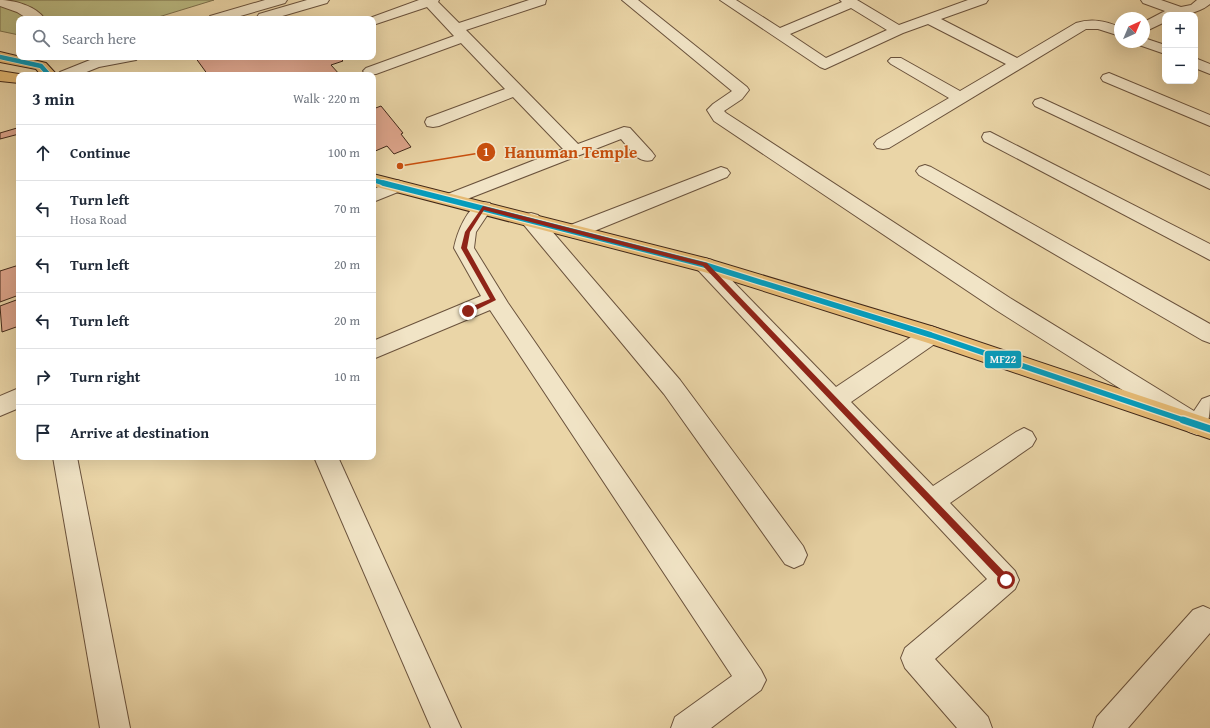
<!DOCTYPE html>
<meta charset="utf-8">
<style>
body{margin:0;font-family:"Gentium Book Plus",serif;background:#f2f2f3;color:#1f2937}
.controls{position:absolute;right:12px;top:12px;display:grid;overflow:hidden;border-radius:8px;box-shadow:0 4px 16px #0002}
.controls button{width:36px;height:36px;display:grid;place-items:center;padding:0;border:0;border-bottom:1px solid #e0e1e3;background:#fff;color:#1f2937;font:20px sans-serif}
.compass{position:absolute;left:1114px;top:12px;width:36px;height:36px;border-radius:50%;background:#fff;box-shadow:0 4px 16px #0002;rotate:44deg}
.stop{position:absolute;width:12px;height:12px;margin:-9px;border:3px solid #8f2418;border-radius:50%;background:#fff}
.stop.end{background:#8f2418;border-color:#fff;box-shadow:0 1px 4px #0008}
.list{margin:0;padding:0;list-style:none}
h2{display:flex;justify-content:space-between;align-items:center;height:52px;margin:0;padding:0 16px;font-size:17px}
h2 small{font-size:13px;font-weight:400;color:#747a83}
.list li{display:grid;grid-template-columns:26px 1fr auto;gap:12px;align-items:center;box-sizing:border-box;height:56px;padding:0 16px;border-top:1px solid #e0e1e3}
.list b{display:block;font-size:15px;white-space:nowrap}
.list p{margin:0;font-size:13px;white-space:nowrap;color:#747a83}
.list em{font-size:13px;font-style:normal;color:#747a83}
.icon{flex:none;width:22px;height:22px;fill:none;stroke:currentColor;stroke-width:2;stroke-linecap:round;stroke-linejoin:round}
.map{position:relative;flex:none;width:1210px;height:728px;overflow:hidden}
.search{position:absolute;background:#fff;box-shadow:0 4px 16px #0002;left:16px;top:16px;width:360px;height:44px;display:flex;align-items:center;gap:10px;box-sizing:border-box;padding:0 14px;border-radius:8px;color:#747a83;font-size:15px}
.panel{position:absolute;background:#fff;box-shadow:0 4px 16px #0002;left:16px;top:72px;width:360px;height:388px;border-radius:8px}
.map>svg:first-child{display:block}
.green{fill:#bbbc84;stroke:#7e724e}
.building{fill:#dea58c;stroke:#402718}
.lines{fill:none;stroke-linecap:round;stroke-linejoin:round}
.minor-casing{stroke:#6a523c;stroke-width:2}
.major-casing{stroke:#402718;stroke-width:2}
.minor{fill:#f1e4c6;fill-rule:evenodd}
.major{fill:#e5ba74;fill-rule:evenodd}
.bus-1-far2-casing{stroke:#f1e4c6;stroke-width:6}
.bus-1-far1-casing{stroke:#f1e4c6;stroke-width:8}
.bus-1-casing{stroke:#f1e4c6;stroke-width:10}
.bus-1-far2{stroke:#069cbc;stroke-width:4.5}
.bus-1-far1{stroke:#069cbc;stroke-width:5.5}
.bus-1{stroke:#069cbc;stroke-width:7}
.route{fill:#8f2418}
.leader{fill:none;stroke:#c64f0e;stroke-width:1.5}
.callout-dot{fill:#c64f0e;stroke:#f1e4c6;stroke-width:1.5}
.mark-label{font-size:12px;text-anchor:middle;font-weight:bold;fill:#fff}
.callout-label{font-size:17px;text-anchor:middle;font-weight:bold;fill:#c64f0e;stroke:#f1e4c6;stroke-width:3;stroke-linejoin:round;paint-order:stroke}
.line-badge{stroke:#f1e4c6;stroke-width:1.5}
.badge-label{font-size:11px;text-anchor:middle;font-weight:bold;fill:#fff}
</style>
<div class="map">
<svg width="1210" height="728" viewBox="0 0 1210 728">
<rect width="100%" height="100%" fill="#ead5a7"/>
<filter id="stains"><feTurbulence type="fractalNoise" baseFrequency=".005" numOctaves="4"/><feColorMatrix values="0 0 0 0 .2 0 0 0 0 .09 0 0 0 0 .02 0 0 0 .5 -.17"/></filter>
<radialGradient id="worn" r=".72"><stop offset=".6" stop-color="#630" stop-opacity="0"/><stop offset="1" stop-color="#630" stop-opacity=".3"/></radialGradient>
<path class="green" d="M0,0H214L152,19H19V35L0,31Z"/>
<g class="building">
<path d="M195,57H339L343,61L331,65L340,75H208Z"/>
<path d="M381,106L403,133L401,134L411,147L394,154L387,146L373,152V109Z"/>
<path d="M17,128L19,134L0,139V133Z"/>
<path d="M19,265V295L0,302V271Z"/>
<path d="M19,299V326L2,332L0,306Z"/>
</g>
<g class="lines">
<g class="minor-casing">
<g id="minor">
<path d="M0,0C14,0 36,6 45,19H28L17,12L0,6Z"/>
<path d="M265,0H287L285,3L230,19H208L210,16Z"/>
<path d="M307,0H329L327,3L272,19H258L257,17L259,14Z"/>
<path d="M419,0H439L438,2L459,23L529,0H546L545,4L466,30L578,144L624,127L630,128L652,152L655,156L652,160C638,164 630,149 621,139L457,203L451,205L445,203L442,199L445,195L563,149L513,97L439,126L433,127L427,126L425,122L427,118L505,89L461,43L376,74H366L363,71L366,68L454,36L427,7L373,25V19H367Z"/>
<path d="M622,0H638L747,87L749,90L742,99L724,111L726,113L1010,298L1194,411L1202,399L1210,396C1210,413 1210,429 1197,435L1189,432L996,310L714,121L707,110L713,104L732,91Z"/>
<path d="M720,0H736L780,28L842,2L840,0H857L899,25L968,0H988L986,3L941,19L1017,58L1076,23C1092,18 1105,21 1120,27V36L1098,29H1086L889,148L883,149L877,148L874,144L877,140L949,98L891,64L888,61L891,58H901L960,91L1006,64L928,24L903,33L825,69L820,67ZM851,8L887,30L826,58L790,34Z"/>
<path d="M1141,0H1161L1181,7L1191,5L1197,0H1210V4C1196,15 1182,15 1165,15V22L1144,32V22L1165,11L1143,3Z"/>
<path d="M1144,38L1165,45V54L1139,45L1137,42H1144Z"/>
<path d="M104,57H139L136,60L99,67L79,75H57L60,72L90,60Z"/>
<path d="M1195,58L1210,64V74L1195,68Z"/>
<path d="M1109,73L1210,115V126L1103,81L1101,78L1103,75Z"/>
<path d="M1041,98L1210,176V189L1035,106L1033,103L1035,100Z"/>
<path d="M990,132L1210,244V260L984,141L982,137L984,133Z"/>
<path d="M925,165L931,167L1210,324V343L1202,340L919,175L916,171L919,167Z"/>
<path d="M721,167L727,169L730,173L727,177L582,236L575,238L568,236L565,231L568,226Z"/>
<path d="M397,180L403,182L406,186L403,190L373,202V189Z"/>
<path d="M483,202L490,203L492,208L476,232L474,248L508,303L761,670L766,680L761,690L711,728H671L675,717L732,676L490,310L373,359V341L481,296L454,248C457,233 467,206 483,202Z"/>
<path d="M531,213L538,215L680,380L803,546L807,555L803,564L794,568L785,564L664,394L524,225L522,220L524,215Z"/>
<path d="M705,258L712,260L836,387L923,329L931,326L939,329L942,335L939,341L851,402L933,486L1016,432L1024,428L1032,432L1036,439L1032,446L950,503L1015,571L1019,580L1015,589L935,659L988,717L992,728H957L905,668L901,658L905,648L987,579L698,270L695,265L698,260Z"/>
<path d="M19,388V408L0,416V396Z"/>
<path d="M53,457H77L130,728H100Z"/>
<path d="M314,457H338L461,728H431Z"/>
<path d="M1203,606L1210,609V633L1128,728H1093L1097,717L1193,610Z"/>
</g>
</g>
<g class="major-casing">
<g id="major">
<path d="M0,52L46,63L57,75H41L36,69L0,62Z"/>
<path d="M0,71L25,75H19V83L0,81Z"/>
<path d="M373,174L705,258L931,326L1210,419V439L928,343L704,272L373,186Z"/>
</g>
</g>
<use href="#minor" class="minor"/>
<use href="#major" class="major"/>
<g class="bus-1-far2-casing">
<g id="bus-1-far2">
<path d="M0,57L41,66L49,75"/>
<path d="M373,180L387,184"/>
</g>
</g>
<g class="bus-1-far1-casing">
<path id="bus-1-far1" d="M383,183L705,265L931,335L1186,421"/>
</g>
<g class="bus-1-casing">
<path id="bus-1" d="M1183,420L1210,429"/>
</g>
<use href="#bus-1-far2" class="bus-1-far2"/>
<use href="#bus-1-far1" class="bus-1-far1"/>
<use href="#bus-1" class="bus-1"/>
</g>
<path class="route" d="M483,206L707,263L1009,577V583H1004L703,266L484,210L470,232L467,248L496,300L470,313H466V309L490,299L461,248L465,232Z"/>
<path class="leader" d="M400 166L486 152"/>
<g class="callout-dot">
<circle cx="400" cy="166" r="4"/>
<circle cx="486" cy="152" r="10"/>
</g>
<g class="mark-label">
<text x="486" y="156">1</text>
</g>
<g class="callout-label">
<text x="571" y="158">Hanuman Temple</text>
</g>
<rect class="line-badge" x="984" y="350" width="38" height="19" rx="4" fill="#069cbc"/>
<g class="badge-label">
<text x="1003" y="363">MF22</text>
</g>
<rect width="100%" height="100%" filter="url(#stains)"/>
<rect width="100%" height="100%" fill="url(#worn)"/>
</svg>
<div class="controls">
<button>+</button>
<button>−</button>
</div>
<svg class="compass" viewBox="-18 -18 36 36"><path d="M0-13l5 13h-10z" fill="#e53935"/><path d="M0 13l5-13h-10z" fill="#747a83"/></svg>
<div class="stop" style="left:1006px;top:580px"></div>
<div class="stop end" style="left:468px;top:311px"></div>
<div class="search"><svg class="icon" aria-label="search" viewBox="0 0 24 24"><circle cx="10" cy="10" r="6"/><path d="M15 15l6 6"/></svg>Search here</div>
<section class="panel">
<h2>3 min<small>Walk · 220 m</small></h2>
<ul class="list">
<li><svg class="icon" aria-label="ahead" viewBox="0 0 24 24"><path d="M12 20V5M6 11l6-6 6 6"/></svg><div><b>Continue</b></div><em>100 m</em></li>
<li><svg class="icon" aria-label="left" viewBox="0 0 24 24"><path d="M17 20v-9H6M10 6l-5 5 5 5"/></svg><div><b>Turn left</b><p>Hosa Road</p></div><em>70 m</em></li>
<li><svg class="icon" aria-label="left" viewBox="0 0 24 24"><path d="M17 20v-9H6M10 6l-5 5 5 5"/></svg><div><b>Turn left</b></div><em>20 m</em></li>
<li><svg class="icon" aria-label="left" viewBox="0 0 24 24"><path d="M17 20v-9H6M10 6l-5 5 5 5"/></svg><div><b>Turn left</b></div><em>20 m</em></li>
<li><svg class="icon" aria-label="right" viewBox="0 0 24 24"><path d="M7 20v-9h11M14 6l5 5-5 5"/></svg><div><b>Turn right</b></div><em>10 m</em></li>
<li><svg class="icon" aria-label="arrive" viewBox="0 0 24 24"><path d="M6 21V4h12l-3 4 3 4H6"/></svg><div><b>Arrive at destination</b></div></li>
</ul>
</section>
</div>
